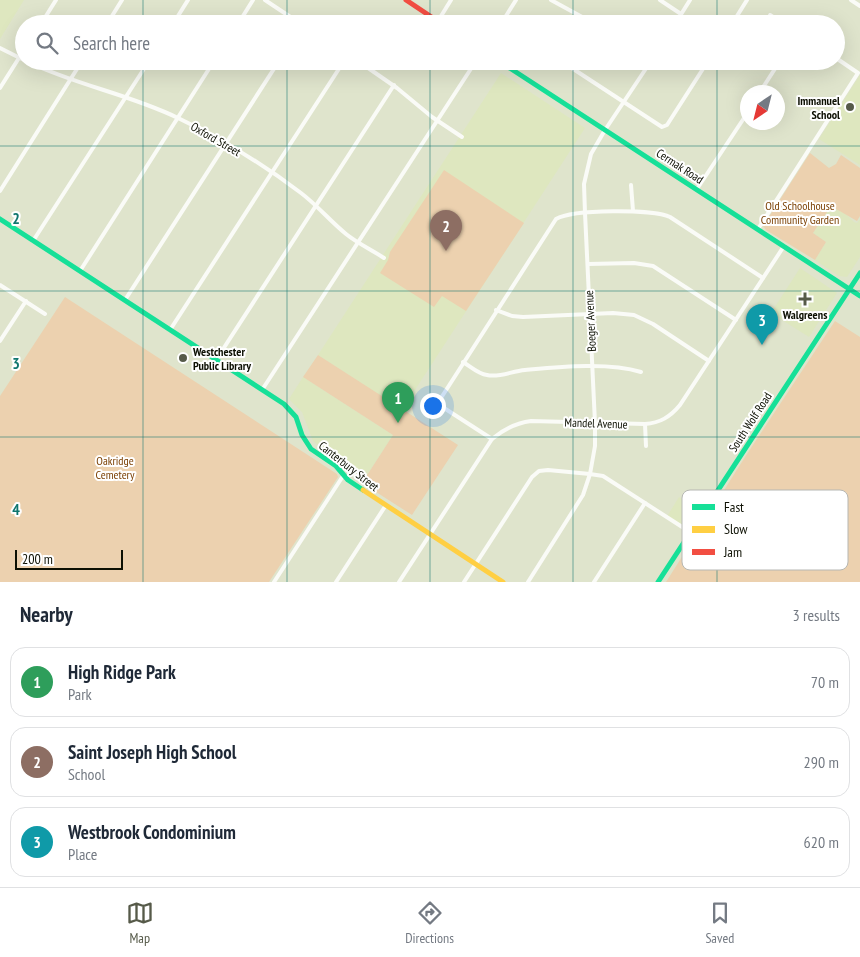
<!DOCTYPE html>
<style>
body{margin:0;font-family:"PT Sans Narrow",sans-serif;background:#f2f2f3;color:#1f2937}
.compass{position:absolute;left:740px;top:85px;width:45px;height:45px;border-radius:50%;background:#fff;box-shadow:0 5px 20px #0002;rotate:215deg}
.scale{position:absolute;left:15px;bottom:12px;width:108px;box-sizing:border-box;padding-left:5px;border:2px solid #0d1003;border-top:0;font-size:14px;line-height:18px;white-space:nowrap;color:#0d1003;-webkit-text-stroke:4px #fff;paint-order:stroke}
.you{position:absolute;left:432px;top:405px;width:18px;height:18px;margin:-12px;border:4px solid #fff;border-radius:50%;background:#1a73e8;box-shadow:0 0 0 8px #1a73e833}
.badge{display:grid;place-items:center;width:32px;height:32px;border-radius:50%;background:#565a49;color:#fff;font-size:16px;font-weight:700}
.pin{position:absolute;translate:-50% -41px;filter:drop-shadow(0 1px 2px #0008)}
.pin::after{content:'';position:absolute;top:26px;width:18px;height:15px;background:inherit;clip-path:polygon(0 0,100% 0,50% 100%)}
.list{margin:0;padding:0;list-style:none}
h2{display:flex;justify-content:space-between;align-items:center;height:65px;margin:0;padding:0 20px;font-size:21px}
h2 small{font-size:16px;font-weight:400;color:#747a83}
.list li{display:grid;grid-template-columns:32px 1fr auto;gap:15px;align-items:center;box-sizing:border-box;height:70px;margin:0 10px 10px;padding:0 10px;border:1px solid #e0e1e3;border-radius:15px}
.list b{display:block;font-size:19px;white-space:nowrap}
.list p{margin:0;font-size:16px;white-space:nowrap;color:#747a83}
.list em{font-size:16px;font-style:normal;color:#747a83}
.icon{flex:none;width:28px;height:28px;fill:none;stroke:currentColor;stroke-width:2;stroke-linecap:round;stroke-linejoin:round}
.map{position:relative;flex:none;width:860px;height:582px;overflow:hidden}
.search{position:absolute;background:#fff;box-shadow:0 5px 20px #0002;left:15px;right:15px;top:15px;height:55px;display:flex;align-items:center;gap:12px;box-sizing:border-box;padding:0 18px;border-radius:28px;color:#747a83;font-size:19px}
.sheet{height:305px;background:#fff}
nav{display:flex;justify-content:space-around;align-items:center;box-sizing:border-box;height:70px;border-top:1px solid #e0e1e3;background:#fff;font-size:14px;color:#747a83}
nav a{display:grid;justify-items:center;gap:2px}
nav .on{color:#565a49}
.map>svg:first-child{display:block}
.built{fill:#dee7bf}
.green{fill:#ecd1af}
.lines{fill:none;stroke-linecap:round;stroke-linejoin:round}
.street{stroke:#fafbf7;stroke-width:4}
.fast{stroke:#16e098;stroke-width:5}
.slow{stroke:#ffcf43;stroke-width:5}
.jam{stroke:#f24e42;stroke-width:5}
.grid{fill:none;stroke:#0f766e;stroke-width:1;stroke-opacity:0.55}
.poi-dot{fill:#565a49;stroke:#fff;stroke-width:2}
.labels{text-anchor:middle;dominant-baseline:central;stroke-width:4;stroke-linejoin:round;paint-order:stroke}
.poi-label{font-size:12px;font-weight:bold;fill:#0d1003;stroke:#fff;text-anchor:end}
.street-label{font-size:12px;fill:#0d1003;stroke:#fff}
.park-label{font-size:12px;fill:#7c4206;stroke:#fff}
.key{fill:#fff;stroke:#b6b7b3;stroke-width:1}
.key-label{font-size:14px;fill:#0d1003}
.grid-label{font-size:16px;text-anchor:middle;font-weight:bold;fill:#0f766e;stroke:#fff;stroke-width:4;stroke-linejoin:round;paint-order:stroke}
</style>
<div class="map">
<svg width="860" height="582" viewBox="0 0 860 582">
<rect width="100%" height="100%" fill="#dfe4cc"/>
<g class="built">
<path d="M0,0H24L0,39Z"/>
<path d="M501,73L585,128L402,410L318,355Z"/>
<path d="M860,75V165L819,139Z"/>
<path d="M831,205L847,215L854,222L857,223L860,219V257L847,277L839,276L815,260L826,242L813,233Z"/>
<path d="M800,268L837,293L809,337L771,313Z"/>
<path d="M303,377L393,435L362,483L337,461L334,457L313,441L302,412L289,399Z"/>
<path d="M679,497L697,509L683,529L666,518Z"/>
</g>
<g class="green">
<path d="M810,153L829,168L836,164L841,155L860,168V216L857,221L831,206L813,233L826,242L815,260L766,230L763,226Z"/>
<path d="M444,170L524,223L466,311L442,296L434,307L380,273L388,260L390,252Z"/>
<path d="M65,297L337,474L338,477L269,582H0V396Z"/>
<path d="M835,321L860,337V582H666L745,457Z"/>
<path d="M318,355L458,445L412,515L362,483L393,435L303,377Z"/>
</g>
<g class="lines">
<g class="street">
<path d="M265,0L301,24"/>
<path d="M551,0L595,24"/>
<path d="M660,0L681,14"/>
<path d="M851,0L860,6"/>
<path d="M770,15L784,24"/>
<path d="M438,21L451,0"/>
<path d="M41,24L56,0"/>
<path d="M107,24L122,0"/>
<path d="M173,24L188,0"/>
<path d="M238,24L253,0"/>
<path d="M501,24L516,0"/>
<path d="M675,24L690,0"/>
<path d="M732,24L747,0"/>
<path d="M0,48L24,60"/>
<path d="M26,61C75,85 129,94 178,118C220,138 264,165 301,193C317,205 330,221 346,234C357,243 372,250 384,258"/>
<path d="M358,61L397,88L432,117L462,137"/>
<path d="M561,61L662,127L667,125L708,61"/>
<path d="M0,88L24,50"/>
<path d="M760,92L780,61"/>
<path d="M631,185L633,211"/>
<path d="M697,189L748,112"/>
<path d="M0,191L82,61"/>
<path d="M758,229L858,73L836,58"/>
<path d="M33,241L149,61"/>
<path d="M588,264L634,263L653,266L736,320"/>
<path d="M80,271L214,61"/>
<path d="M0,285L45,314"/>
<path d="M125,300L279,61"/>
<path d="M496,310L512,316L523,317L613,313L634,315L653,324L709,361"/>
<path d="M170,330L344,61"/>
<path d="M0,341L26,301"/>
<path d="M216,360L394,85"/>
<path d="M463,362C470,366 478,374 487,375C499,378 512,371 525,370C559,367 608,362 641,372"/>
<path d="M262,390L476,61"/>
<path d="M645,424L646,446"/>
<path d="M492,439L444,408L441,405V398L556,219C573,209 653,209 670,217L763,278"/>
<path d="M274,582L343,476"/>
<path d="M336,582L386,505"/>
<path d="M399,582L492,439C504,429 516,423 531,421L645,424C660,423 670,417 680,405L784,246"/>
<path d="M464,582L532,477L539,471L548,470L590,474L603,476L690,532"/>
<path d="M528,582L583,495L590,474L595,446V423L585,213L584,184L591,154L605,130L651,61"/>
<path d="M594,582L645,503"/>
</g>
<g class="fast">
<path d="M499,61L860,296"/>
<path d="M0,219L284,404L296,417L302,435L311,449L336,466L348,480L363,490"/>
<path d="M658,582L860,273"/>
</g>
<path class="slow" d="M363,490L503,582"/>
<path class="jam" d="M406,0L442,24"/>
</g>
<path class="grid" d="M143,0V24M287,0V24M430,0V24M573,0V24M717,0V24M143,61V582M287,61V582M430,61V582M573,61V582M717,61V582M0,146H860M0,291H860M0,437H860"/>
<g class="poi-dot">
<circle cx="850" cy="107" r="5"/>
<path d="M802.5 291.5h5v5h5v5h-5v5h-5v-5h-5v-5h5z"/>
<circle cx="183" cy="358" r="5"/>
</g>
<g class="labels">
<g class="poi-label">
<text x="840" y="100">Immanuel<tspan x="840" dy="14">School</tspan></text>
<text x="805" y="314" text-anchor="middle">Walgreens</text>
<text x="193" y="351" text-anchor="start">Westchester<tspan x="193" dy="14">Public Library</tspan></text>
</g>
<g class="street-label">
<text transform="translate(216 139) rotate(30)">Oxford Street</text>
<text transform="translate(680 166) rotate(33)">Cermak Road</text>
<text transform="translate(590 321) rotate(-93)">Boeger Avenue</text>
<text transform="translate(750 422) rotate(-57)">South Wolf Road</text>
<text transform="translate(596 423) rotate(2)">Mandel Avenue</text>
<text transform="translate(349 466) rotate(38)">Canterbury Street</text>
</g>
<g class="park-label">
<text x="800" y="205">Old Schoolhouse<tspan x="800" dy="14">Community Garden</tspan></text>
<text x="115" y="460">Oakridge<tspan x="115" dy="14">Cemetery</tspan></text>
</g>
</g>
<rect x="682" y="490" width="166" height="80" rx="8" class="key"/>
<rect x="692" y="504" width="23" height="6" fill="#16e098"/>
<rect x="692" y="526" width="23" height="7" fill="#ffcf43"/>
<rect x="692" y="549" width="23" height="6" fill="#f24e42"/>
<g class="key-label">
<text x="724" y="512">Fast</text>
<text x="724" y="534">Slow</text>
<text x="724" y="557">Jam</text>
</g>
<g class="grid-label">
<text x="16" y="224">2</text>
<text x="16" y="369">3</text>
<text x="16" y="515">4</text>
</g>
</svg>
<svg class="compass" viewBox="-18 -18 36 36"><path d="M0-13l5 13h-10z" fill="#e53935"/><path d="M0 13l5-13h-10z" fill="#747a83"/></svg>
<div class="scale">200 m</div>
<div class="you"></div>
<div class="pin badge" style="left:398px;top:423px;background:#2e9e5b">1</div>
<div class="pin badge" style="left:446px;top:251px;background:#8d6e63">2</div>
<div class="pin badge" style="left:762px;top:345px;background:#0f9aa8">3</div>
<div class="search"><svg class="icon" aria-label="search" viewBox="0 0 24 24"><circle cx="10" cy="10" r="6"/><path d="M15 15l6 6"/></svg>Search here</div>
</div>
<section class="sheet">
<h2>Nearby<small>3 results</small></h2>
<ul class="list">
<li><span class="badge" style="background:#2e9e5b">1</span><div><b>High Ridge Park</b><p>Park</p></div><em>70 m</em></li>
<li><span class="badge" style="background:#8d6e63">2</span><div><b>Saint Joseph High School</b><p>School</p></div><em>290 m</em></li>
<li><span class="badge" style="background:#0f9aa8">3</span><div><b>Westbrook Condominium</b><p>Place</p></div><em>620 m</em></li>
</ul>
</section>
<nav>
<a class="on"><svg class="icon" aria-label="map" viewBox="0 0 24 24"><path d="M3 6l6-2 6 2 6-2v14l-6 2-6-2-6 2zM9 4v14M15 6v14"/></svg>Map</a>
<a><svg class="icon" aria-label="directions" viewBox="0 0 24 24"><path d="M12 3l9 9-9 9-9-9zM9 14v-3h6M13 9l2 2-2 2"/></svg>Directions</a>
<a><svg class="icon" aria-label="saved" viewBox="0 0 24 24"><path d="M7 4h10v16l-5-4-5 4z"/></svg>Saved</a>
</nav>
